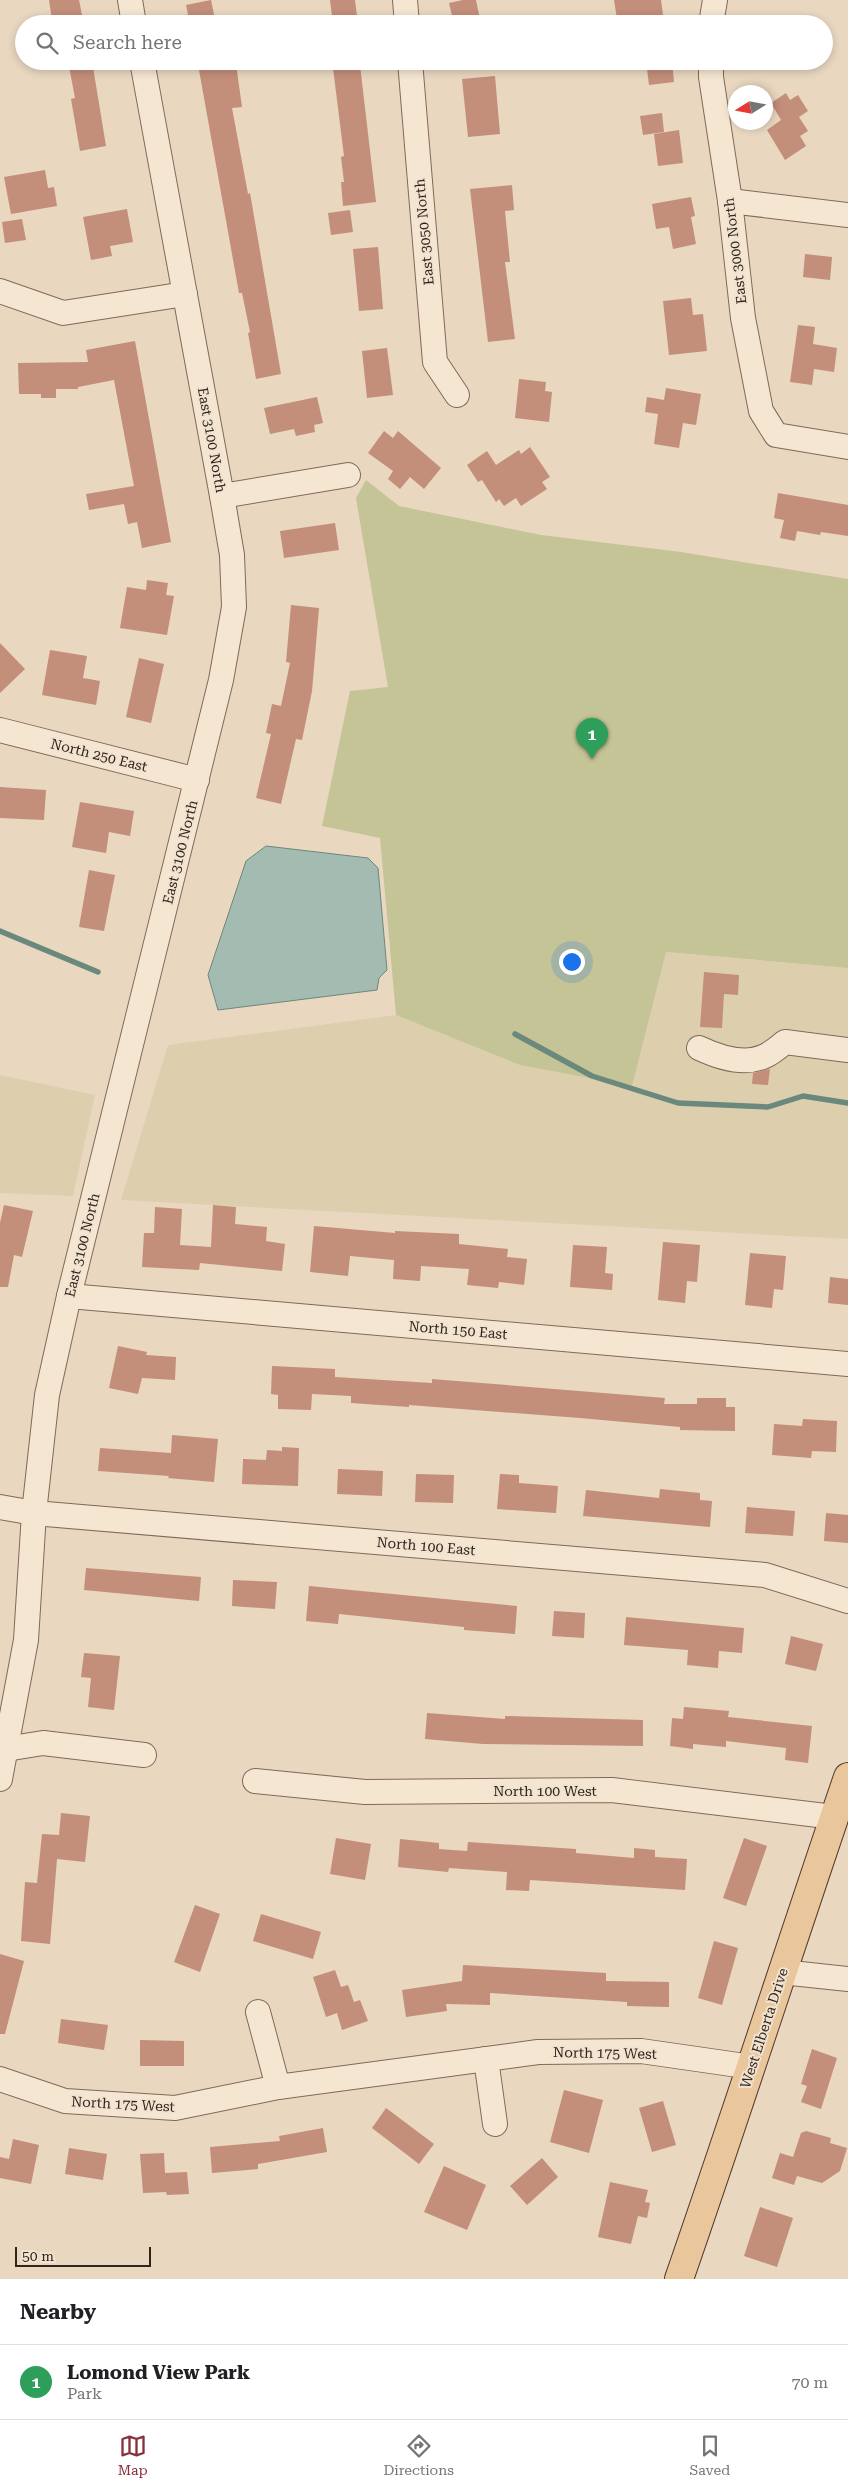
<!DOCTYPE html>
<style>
body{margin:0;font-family:"Roboto Serif",serif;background:#f2f2f2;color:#202124}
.compass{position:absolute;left:728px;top:85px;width:45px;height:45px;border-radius:50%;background:#fff;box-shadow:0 2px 8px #0003;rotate:259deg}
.scale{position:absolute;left:15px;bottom:12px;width:136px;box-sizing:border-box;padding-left:5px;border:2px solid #31241d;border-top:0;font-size:14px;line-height:18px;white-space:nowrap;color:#31241d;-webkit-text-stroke:4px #f1e3cf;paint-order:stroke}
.you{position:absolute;left:571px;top:961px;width:18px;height:18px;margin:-12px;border:4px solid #fff;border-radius:50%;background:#1a73e8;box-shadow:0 0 0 8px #1a73e833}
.badge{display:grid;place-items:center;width:32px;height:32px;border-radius:50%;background:#89303d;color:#fff;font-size:16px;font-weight:700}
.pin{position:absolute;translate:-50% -41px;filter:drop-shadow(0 1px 2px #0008)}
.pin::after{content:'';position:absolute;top:26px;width:18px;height:15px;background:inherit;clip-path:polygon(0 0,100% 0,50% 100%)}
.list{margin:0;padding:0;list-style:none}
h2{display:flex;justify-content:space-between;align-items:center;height:65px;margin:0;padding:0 20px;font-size:21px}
h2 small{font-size:16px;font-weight:400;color:#757577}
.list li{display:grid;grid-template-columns:32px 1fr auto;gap:15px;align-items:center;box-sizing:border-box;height:75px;padding:0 20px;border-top:1px solid #e0e0e0}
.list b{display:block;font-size:19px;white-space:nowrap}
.list p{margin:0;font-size:16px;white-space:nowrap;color:#757577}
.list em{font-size:16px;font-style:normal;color:#757577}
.icon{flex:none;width:28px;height:28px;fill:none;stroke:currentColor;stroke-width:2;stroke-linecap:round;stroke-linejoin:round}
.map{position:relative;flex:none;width:848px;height:2279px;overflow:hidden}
.search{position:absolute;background:#fff;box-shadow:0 2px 8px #0003;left:15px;right:15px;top:15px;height:55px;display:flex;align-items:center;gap:12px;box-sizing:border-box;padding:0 18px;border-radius:28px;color:#757577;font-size:19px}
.sheet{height:140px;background:#fff}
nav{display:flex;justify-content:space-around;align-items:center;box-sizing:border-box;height:70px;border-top:1px solid #e0e0e0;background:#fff;font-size:14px;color:#757577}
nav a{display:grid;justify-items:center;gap:2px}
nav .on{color:#89303d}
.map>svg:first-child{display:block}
.farmland{fill:#ddcfae}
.green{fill:#c5c496}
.water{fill:#a3bbb1;stroke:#6b887d}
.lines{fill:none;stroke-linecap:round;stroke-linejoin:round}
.stream{stroke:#6b887d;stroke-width:5.5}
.building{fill:#c38e7a}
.minor-casing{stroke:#80695a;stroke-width:26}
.major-casing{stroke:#4e392e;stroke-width:30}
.minor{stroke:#f5e6d2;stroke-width:24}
.major{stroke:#e9c69b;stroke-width:28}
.labels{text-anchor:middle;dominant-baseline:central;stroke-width:4;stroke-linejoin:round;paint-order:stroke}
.street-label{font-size:14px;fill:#31241d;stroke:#f1e3cf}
</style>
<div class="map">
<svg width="848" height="2279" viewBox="0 0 848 2279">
<rect width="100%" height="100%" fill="#e9d7c0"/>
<g class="farmland">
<path d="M665,952L848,968V1239L121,1200L168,1045L396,1015L520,1065Z"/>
<path d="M0,1075L95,1095L73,1196L0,1193Z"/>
</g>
<path class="green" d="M366,480L399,506L541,535L681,552L848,579V968L666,952L632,1086L520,1065L396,1015L380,838L322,826L350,691L388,687L356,498Z"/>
<path class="water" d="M266,846L368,858L378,868L387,970L379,978L377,990L218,1010L208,975L246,861Z"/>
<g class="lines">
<g class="stream">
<path d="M0,931L98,972"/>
<path d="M515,1034L592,1076L678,1103L768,1107L803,1096L848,1103"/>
</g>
</g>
<g class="building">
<path d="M49,0H79L82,15L52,20Z"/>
<path d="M211,0L216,24H190L186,5Z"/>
<path d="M330,0H355L358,24H333Z"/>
<path d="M463,0H476L481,24H454L449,3Z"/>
<path d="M614,0H661L664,22L638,24L637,17L617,19Z"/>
<path d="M68,61H92L106,146L80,151L71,99L75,98Z"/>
<path d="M646,61H672L674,82L649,85Z"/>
<path d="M236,64L242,107L232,108L248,194L250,193L281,374L256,379L248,333L250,332L242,293H239L199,70Z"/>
<path d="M360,65L376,202L343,206L341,182H344L341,157L344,156L333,68Z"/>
<path d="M495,76L500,134L468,137L462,79Z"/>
<path d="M786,93L790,100L798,95L808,111L799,117L808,131L800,136L806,146L785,160L767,130L781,120L771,103Z"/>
<path d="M662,113L664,132L643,135L640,116Z"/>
<path d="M679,130L683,163L658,166L654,134Z"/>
<path d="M45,170L48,188L54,187L57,206L11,214L4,177Z"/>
<path d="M512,185L514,210L505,211L510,262H505L515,339L488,342L470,189Z"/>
<path d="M691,197L695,216L691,217L696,244L673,249L669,227L656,229L652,204Z"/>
<path d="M127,209L133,242L110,246L112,256L91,260L83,217Z"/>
<path d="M350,210L353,232L331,235L328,213Z"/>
<path d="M22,219L26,240L5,243L2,222Z"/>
<path d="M378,247L383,309L359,311L353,249Z"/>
<path d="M805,254L832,257L830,280L803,277Z"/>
<path d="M691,298L693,315L703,314L707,351L669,355L663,301Z"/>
<path d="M798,325L815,327L813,344L837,348L834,372L814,369L812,385L790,382Z"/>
<path d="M135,341L171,542L142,548L137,522L128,524L124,504L89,510L86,494L134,486L114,380L78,387V389H56V398H41V394H19L18,363L88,362L86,350Z"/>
<path d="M387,348L393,395L367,398L362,351Z"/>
<path d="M519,379L546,382L545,391L552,392L549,422L515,418Z"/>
<path d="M666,388L701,394L696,425L683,423L679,448L654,444L658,414L645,412L647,397L664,400Z"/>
<path d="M317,397L323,423L314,425L315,432L296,436L294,429L270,434L264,408Z"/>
<path d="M384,431L393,438L398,431L441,468L424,489L410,477L400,489L388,479L393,471L368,453Z"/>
<path d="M530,447L550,477L542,482L547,489L521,506L516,498L504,506L499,499L496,502L482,480L478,482L467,465L487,451L496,465L519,450L521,454Z"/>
<path d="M778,493L848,505V536L821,532L820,535L797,531L795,541L780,538L784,520L774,518Z"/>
<path d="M335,523L339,550L284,558L280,531Z"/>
<path d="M147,580L168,583L166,595L174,596L167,635L120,628L127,587L146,590Z"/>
<path d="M291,605L319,608L312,691L302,740L296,739L281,804L256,798L271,734L266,733L272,704L281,706L290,663L286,662Z"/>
<path d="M0,643L25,669L0,693Z"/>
<path d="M50,650L87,656L83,678L100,681L96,705L42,695Z"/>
<path d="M139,658L164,664L151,723L126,717Z"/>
<path d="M0,787L46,790L44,820L0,818Z"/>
<path d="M80,802L134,811L130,836L109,832L106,853L72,847Z"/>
<path d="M89,870L115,875L104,931L79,927Z"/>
<path d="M704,972L739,975L738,995L724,994L722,1028L700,1027Z"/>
<path d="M770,1069L768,1085L752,1084L753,1073Z"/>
<path d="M4,1205L33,1211L22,1257L14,1255L8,1287H0V1223Z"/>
<path d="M213,1205L236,1207L235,1224L267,1227L266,1241L285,1244L282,1271L200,1263L199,1270L142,1267L144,1233H154L155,1207L182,1209L180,1245L211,1247Z"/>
<path d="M314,1226L395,1233V1231L459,1234V1244L508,1249L507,1257L527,1259L524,1285L499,1282L498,1288L467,1285L469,1269L421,1266L420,1281L393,1279L394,1260L350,1256L348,1276L310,1272Z"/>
<path d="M663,1242L700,1245L697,1282L687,1281L685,1303L658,1300Z"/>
<path d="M573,1245L607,1247L605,1273L613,1274L612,1290L570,1287Z"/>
<path d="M750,1253L786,1256L783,1290L774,1289L772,1308L745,1305Z"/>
<path d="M830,1277L848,1279V1305L828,1303Z"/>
<path d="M118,1346L147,1352L146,1355L176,1357L175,1380L142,1378L138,1394L109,1388Z"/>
<path d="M272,1366L335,1369V1377L432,1383V1379L665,1398L664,1404H697V1398H726V1407H735V1431L680,1430V1427L580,1418L409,1405V1407L351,1403V1396L312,1394L311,1410L278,1409V1395L271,1394Z"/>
<path d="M803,1419L837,1421L836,1452L812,1451L811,1458L772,1455L774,1424L802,1426Z"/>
<path d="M172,1435L218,1439L214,1482L168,1478L169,1476L98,1471L100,1448L171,1453Z"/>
<path d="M282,1447L299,1448L298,1486L242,1484L243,1459L266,1460L267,1450L282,1451Z"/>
<path d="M338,1469L383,1471L382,1496L337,1494Z"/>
<path d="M416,1474L454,1475L453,1503L415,1502Z"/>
<path d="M500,1474L519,1475V1483L558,1486L556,1513L497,1509Z"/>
<path d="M660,1489L700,1493V1500L712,1501L710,1527L583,1516L586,1490L659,1498Z"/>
<path d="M747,1507L795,1511L793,1536L745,1533Z"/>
<path d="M826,1513L848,1515V1543L824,1541Z"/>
<path d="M86,1568L201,1577L199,1601L84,1590Z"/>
<path d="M233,1580L277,1582L275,1609L232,1606Z"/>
<path d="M309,1586L517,1606L515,1634L464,1630V1627L339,1614L338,1624L306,1621Z"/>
<path d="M554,1611L585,1613L584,1638L552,1636Z"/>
<path d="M626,1617L744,1628L742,1653L719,1651L718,1668L687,1665L688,1650L624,1645Z"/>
<path d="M791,1636L823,1644L816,1671L785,1664Z"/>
<path d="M84,1653L120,1656L114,1710L88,1707L91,1678L81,1677Z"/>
<path d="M684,1707L729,1711L728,1717L812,1726L808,1763L785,1760L786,1748L726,1741V1747L693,1744V1749L670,1746L672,1718L683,1719Z"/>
<path d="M427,1713L505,1719V1716L643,1720V1746L483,1744L425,1739Z"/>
<path d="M61,1813L90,1816L85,1862L57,1859L50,1944L21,1941L25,1882L37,1883L42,1834L59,1835Z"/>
<path d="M336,1838L371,1844L365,1880L330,1874Z"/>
<path d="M744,1838L767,1846L746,1906L723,1898Z"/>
<path d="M400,1839L439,1843V1849L467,1851L468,1842L576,1849V1853L634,1858V1848L655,1850V1857L687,1859L685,1890L530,1880L529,1891L506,1890L507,1872L449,1868L448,1872L398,1867Z"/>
<path d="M195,1905L220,1914L200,1972L174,1962Z"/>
<path d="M261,1914L321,1932L313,1959L253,1941Z"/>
<path d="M714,1941L738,1948L722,2005L698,1998Z"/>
<path d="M0,1954L24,1961L5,2034H0Z"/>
<path d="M463,1965L606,1973V1981L669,1982V2007L627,2006V2002L490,1993V2005L446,2004L447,2011L406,2017L402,1990L462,1981Z"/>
<path d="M335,1970L341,1987L348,1985L354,2002L360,2000L368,2021L342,2030L337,2013L326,2017L313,1977Z"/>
<path d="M61,2019L108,2025L104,2050L58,2043Z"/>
<path d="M140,2040L184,2041V2066H140Z"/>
<path d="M812,2049L837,2058L821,2109L801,2102L807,2086L801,2084Z"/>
<path d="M564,2090L603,2100L589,2153L550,2142Z"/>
<path d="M663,2101L676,2145L652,2152L639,2108Z"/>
<path d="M386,2108L434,2144L419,2164L372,2128Z"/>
<path d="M323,2128L327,2152L258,2164V2169L212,2173L210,2147L280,2141L279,2136Z"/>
<path d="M806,2131L831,2138L830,2143L847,2148L840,2171L822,2183L797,2176L794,2185L772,2178L780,2153L793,2157L801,2133Z"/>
<path d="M13,2139L39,2145L31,2184L0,2178V2157L9,2159Z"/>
<path d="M69,2148L107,2154L103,2180L65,2174Z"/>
<path d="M164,2153L165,2173L187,2172L189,2194L167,2195L166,2192L143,2193L140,2154Z"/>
<path d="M542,2158L558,2177L527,2205L510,2186Z"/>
<path d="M444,2166L486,2185L467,2230L424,2212Z"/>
<path d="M610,2182L648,2190L645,2202L650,2203L647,2218L638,2216L631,2244L598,2237Z"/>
<path d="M760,2207L793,2218L777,2267L744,2256Z"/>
</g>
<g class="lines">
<g class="minor-casing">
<g id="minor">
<path d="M130,0L134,24"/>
<path d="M405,0L407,24"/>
<path d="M711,24L715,0"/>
<path d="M410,61L435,362L457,395"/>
<path d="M711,61V77L730,201L743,318L761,411L776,435L848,447"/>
<path d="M730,201L848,215"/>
<path d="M0,291L63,313L185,294"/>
<path d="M222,496L348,475"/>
<path d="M0,730L197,780"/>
<path d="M699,1048C718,1057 744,1066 765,1056C772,1053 779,1047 785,1042L848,1050"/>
<path d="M69,1296L848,1364"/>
<path d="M0,1507L34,1513L765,1575L848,1601"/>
<path d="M0,1750L43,1743L144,1755"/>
<path d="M0,1779L26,1640L34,1513L47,1395L69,1296L221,680L234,607L232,555L222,496L142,61"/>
<path d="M255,1781L365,1792L612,1790L834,1817"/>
<path d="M782,1972L848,1979"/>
<path d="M258,2012L278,2087"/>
<path d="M486,2059L495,2124"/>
<path d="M0,2079L65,2101L175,2108L278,2087L538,2052L641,2051L752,2067"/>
</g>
</g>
<g class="major-casing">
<path id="major" d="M679,2279C737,2112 791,1944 848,1777"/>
</g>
<use href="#minor" class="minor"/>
<use href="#major" class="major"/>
</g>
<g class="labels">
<g class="street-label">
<text transform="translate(424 232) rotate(-95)">East 3050 North</text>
<text transform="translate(735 251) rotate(-97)">East 3000 North</text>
<text transform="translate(212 440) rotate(80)">East 3100 North</text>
<text transform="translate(99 755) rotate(14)">North 250 East</text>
<text transform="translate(180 852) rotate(-76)">East 3100 North</text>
<text transform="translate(82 1245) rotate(-76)">East 3100 North</text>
<text transform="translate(458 1330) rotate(5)">North 150 East</text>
<text transform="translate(426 1546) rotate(5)">North 100 East</text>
<text x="545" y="1791">North 100 West</text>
<text transform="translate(764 2028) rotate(-72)">West Elberta Drive</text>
<text transform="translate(605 2053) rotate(1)">North 175 West</text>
<text transform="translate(123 2104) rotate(3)">North 175 West</text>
</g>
</g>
</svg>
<svg class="compass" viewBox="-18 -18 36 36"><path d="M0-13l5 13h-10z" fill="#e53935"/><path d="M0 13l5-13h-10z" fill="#757577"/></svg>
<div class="scale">50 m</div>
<div class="you"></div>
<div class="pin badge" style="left:592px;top:759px;background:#2e9e5b">1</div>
<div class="search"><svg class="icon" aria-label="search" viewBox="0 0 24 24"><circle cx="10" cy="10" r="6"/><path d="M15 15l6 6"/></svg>Search here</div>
</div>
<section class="sheet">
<h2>Nearby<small></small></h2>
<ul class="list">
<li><span class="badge" style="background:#2e9e5b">1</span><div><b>Lomond View Park</b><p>Park</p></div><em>70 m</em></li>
</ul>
</section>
<nav>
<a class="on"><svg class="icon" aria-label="map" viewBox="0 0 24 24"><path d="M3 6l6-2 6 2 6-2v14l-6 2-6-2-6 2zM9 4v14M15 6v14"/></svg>Map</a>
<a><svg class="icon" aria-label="directions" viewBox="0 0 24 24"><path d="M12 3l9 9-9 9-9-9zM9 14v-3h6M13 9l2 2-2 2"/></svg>Directions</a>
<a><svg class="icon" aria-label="saved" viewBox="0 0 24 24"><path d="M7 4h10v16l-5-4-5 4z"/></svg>Saved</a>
</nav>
